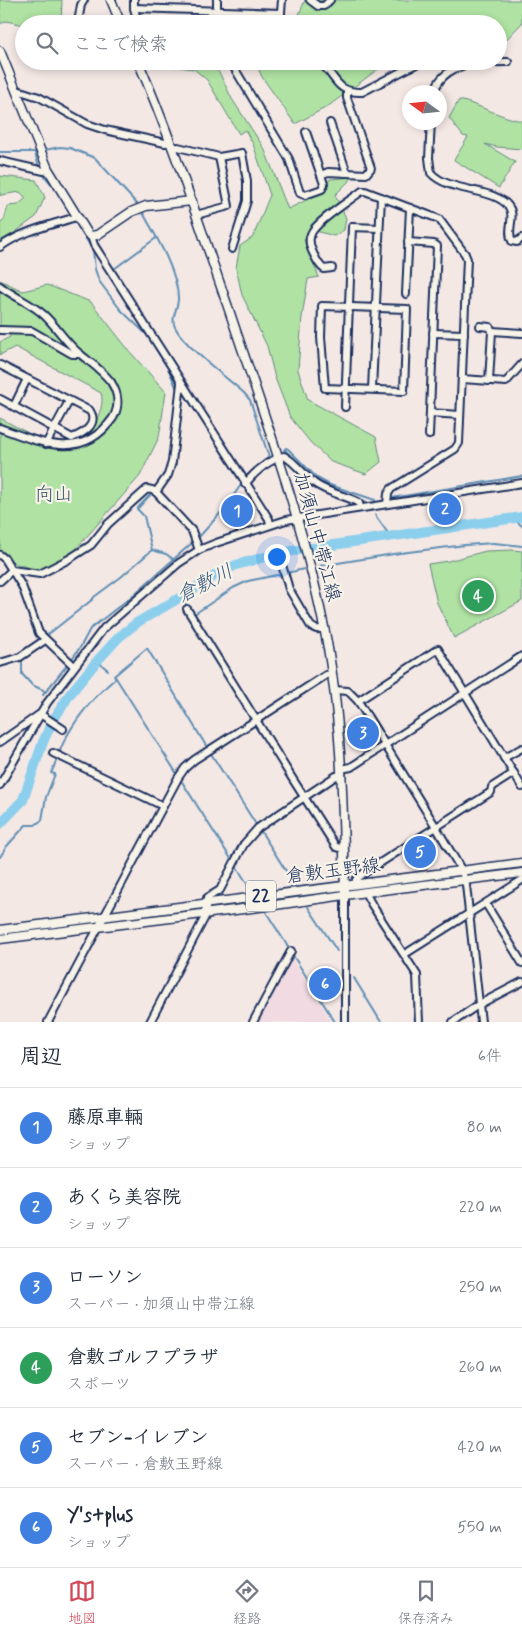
<!DOCTYPE html>
<html lang="ja">
<meta charset="utf-8">
<style>
body{margin:0;font-family:Mynerve,"Klee One",sans-serif;background:#f2f2f3;color:#1f2937}
.compass{position:absolute;left:402px;top:85px;width:45px;height:45px;border-radius:50%;background:#fff;box-shadow:0 2px 8px #0003;rotate:285deg}
.you{position:absolute;left:276px;top:556px;width:18px;height:18px;margin:-12px;border:4px solid #fff;border-radius:50%;background:#1a73e8;box-shadow:0 0 0 8px #1a73e833}
.badge{display:grid;place-items:center;width:32px;height:32px;border-radius:50%;background:#d1495b;color:#fff;font-size:16px;font-weight:700}
.pin{position:absolute;translate:-50% -50%;border:2px solid #fff;box-shadow:0 1px 5px #0006}
.list{margin:0;padding:0;list-style:none}
h2{display:flex;justify-content:space-between;align-items:center;height:65px;margin:0;padding:0 20px;font-size:21px}
h2 small{font-size:16px;font-weight:400;color:#747a83}
.list li{display:grid;grid-template-columns:32px 1fr auto;gap:15px;align-items:center;box-sizing:border-box;height:80px;padding:0 20px;border-top:1px solid #e0e1e3}
.list b{display:block;font-size:19px;white-space:nowrap}
.list p{margin:0;font-size:16px;white-space:nowrap;color:#747a83}
.list em{font-size:16px;font-style:normal;color:#747a83}
.icon{flex:none;width:28px;height:28px;fill:none;stroke:currentColor;stroke-width:2;stroke-linecap:round;stroke-linejoin:round}
.map{position:relative;flex:none;width:522px;height:1022px;overflow:hidden}
.search{position:absolute;background:#fff;box-shadow:0 2px 8px #0003;left:15px;right:15px;top:15px;height:55px;display:flex;align-items:center;gap:12px;box-sizing:border-box;padding:0 18px;border-radius:28px;color:#747a83;font-size:19px}
.sheet{height:545px;background:#fff}
nav{display:flex;justify-content:space-around;align-items:center;box-sizing:border-box;height:70px;border-top:1px solid #e0e1e3;background:#fff;font-size:14px;color:#747a83}
nav a{display:grid;justify-items:center;gap:2px}
nav .on{color:#d1495b}
.map>svg:first-child{display:block}
.built{fill:#f1dae2}
.green{fill:#afe2a3;stroke:#658880}
.lines{fill:none;stroke-linecap:round;stroke-linejoin:round}
.stream{stroke:#5f8fb4;stroke-width:2}
.river{stroke:#8ccfed;stroke-width:10}
.minor-casing{stroke:#1b2f5e;stroke-width:10}
.major-casing{stroke:#1b2f5e;stroke-width:11}
.minor{stroke:#f7f3e8;stroke-width:6}
.major{stroke:#f7f3e8;stroke-width:8}
.labels{text-anchor:middle;dominant-baseline:central;stroke-width:4.5;stroke-linejoin:round;paint-order:stroke}
.shield{fill:#f7f3e8;stroke:#5d6a87;stroke-width:1}
.shield-label{font-size:18px;font-weight:bold;fill:#1b2f5e}
.park-label{font-size:19px;fill:#39536c;stroke:#f7f3e8}
.street-label{font-size:19px;fill:#1b2f5e;stroke:#f7f3e8}
.water-label{font-size:20px;font-style:italic;fill:#375782;stroke:#f7f3e8}
</style>
<div class="map">
<svg width="522" height="1022" viewBox="0 0 522 1022">
<rect width="100%" height="100%" fill="#f4e8e5"/>
<filter id="ink" filterUnits="userSpaceOnUse"><feTurbulence type="fractalNoise" baseFrequency=".02" numOctaves="2"/><feDisplacementMap in="SourceGraphic" scale="10" xChannelSelector="R" yChannelSelector="G"/><feConvolveMatrix kernelMatrix="1 2 1 2 8 2 1 2 1" color-interpolation-filters="sRGB"/></filter>
<g filter="url(#ink)">
<path class="built" d="M289,955L332,1022H254Z"/>
<g class="green">
<path d="M0,0H62L61,24H24V25L6,21L0,24Z"/>
<path d="M305,0H522V23L502,44H498V24H292L296,22Z"/>
<path d="M145,61H210L220,74L232,99L264,148L288,209L323,192L330,179L353,177L335,195L346,218L344,230L334,236L312,230L304,240L319,277L308,279L302,317L298,370L308,400L376,437L381,462L366,474L331,462L310,442L290,417L275,378L267,346L242,295L236,268L240,246L253,237L270,195L253,144L245,130L239,134L207,80L194,69L146,63Z"/>
<path d="M255,61H389L327,107L295,124L262,77Z"/>
<path d="M459,100C480,105 500,117 522,121V149L497,147L485,144L515,162L499,188L454,160L468,137L463,136L449,118Z"/>
<path d="M0,176L36,180L45,197L36,217L0,243V224L4,220L8,206L18,205L26,198L20,192L1,195L0,196Z"/>
<path d="M0,280L23,291L47,285L91,302L131,353L166,392L159,437L140,476L68,558L38,570L16,564L0,551V418C32,435 65,458 94,423C100,415 104,402 101,393L15,347L0,355V342L10,337V328L0,327Z"/>
<path d="M513,550L522,551V601L454,638L437,603L428,564L448,561L486,551Z"/>
</g>
<g class="lines">
<g class="stream">
<path d="M45,150L60,147L70,148L95,158L137,204"/>
<path d="M0,152H38"/>
<path d="M35,153L39,167"/>
<path d="M43,174L54,187L71,214"/>
<path d="M143,213C156,236 177,271 178,297C179,308 170,317 175,327C185,347 226,377 244,393L250,400L269,457H270"/>
<path d="M75,222L93,250L95,269L99,281L120,309L148,336L168,368L177,389"/>
<path d="M114,269L156,238"/>
<path d="M284,450L286,448L288,449L317,478L330,485L375,500"/>
<path d="M285,450L291,457"/>
<path d="M260,465L268,458"/>
<path d="M319,482L361,499L364,502"/>
<path d="M152,493L137,509L144,516L152,550"/>
<path d="M392,498L522,476"/>
<path d="M375,515L390,536"/>
<path d="M513,518L522,526"/>
<path d="M199,537L224,509L243,482"/>
<path d="M319,566L400,553L465,545L494,543L522,546"/>
<path d="M287,573L304,569"/>
<path d="M181,597L188,608"/>
<path d="M193,615L233,588L248,581L282,574"/>
<path d="M46,636L93,599L94,597L121,577L152,550L166,554L173,559"/>
<path d="M22,659V674L32,685L43,690L45,692"/>
<path d="M71,660L81,646L90,629L131,597L192,543"/>
<path d="M97,661L108,670"/>
<path d="M116,678L233,862"/>
<path d="M43,695L68,664"/>
<path d="M260,830L295,885"/>
<path d="M0,857L7,846L26,825H35L42,820L46,797L55,774L51,773C57,761 60,747 67,736C79,714 97,694 116,678L114,676L147,648L208,749L257,826"/>
<path d="M236,866L252,891"/>
<path d="M352,868L357,876"/>
<path d="M308,907L337,951"/>
<path d="M266,912L290,950"/>
<path d="M292,954L335,1022"/>
<path d="M354,978L381,1022"/>
</g>
<path class="river" d="M0,824L23,800L43,742L52,722L70,694L97,661L119,637L138,622L181,597L216,575L236,565L279,553L522,517"/>
<g class="minor-casing">
<g id="minor">
<path d="M134,0V8L138,24"/>
<path d="M217,0V24"/>
<path d="M310,0L318,6H324L330,0"/>
<path d="M134,8L281,13"/>
<path d="M79,24L78,22L81,5L84,0"/>
<path d="M280,24L282,0"/>
<path d="M230,61L289,159L300,193L305,195L322,189L324,184L306,132"/>
<path d="M318,61C337,75 334,93 362,92L422,61"/>
<path d="M453,61L457,68"/>
<path d="M17,90L39,97L87,124L105,130L165,143L170,142"/>
<path d="M434,92C444,61 481,62 508,62"/>
<path d="M431,122L429,158L431,173C449,193 495,187 509,207C516,217 506,230 512,241L517,242L522,238"/>
<path d="M330,123L347,173"/>
<path d="M173,149L178,147L219,157L229,206L196,215"/>
<path d="M219,157L242,153L247,181V201L232,249"/>
<path d="M0,161L44,171L48,169"/>
<path d="M321,175L328,172L366,174L371,168L347,98V91"/>
<path d="M91,236L94,245L269,519L270,524"/>
<path d="M408,242L434,244L437,246L429,435"/>
<path d="M0,247C22,231 51,225 76,217"/>
<path d="M332,268L324,269C319,266 316,259 313,253C310,247 308,241 311,234C315,222 351,200 362,191H365L439,219L465,254L467,259L459,443L455,449L391,489L388,494L387,504"/>
<path d="M0,286C14,297 31,303 44,315C57,327 66,343 80,354C91,363 102,370 111,382C118,393 120,406 113,418C82,462 41,443 0,428"/>
<path d="M406,294L410,208"/>
<path d="M322,306L407,309L404,391L325,388L321,337Z"/>
<path d="M480,326L490,327L492,331L489,381"/>
<path d="M0,330L32,331L72,354H80"/>
<path d="M492,331L522,333"/>
<path d="M433,333L464,334"/>
<path d="M0,365L90,411C99,425 82,434 72,438L0,399"/>
<path d="M462,379L506,382L522,364"/>
<path d="M372,389L381,197"/>
<path d="M14,406L27,379"/>
<path d="M345,407L352,227L379,228"/>
<path d="M430,413L460,415"/>
<path d="M46,444L69,401"/>
<path d="M245,484C255,472 268,460 284,456C293,460 305,476 314,483C326,492 342,495 356,501L359,503L360,508"/>
<path d="M156,492L168,475L172,462L181,383"/>
<path d="M0,555L5,559L22,586L39,633L74,666"/>
<path d="M282,565L289,589L310,625C315,630 318,630 324,628"/>
<path d="M0,581L12,570L40,574L69,559L91,545L108,524L147,489L152,490L156,492L192,531L199,550"/>
<path d="M187,609L292,778L336,847L344,849"/>
<path d="M0,663L20,657L45,640"/>
<path d="M334,690L348,691L358,701L436,827L462,871L466,885L481,1022"/>
<path d="M358,701L438,649L522,787"/>
<path d="M0,742L40,714L63,729"/>
<path d="M53,753L163,806"/>
<path d="M504,758L522,748"/>
<path d="M341,769L351,767L522,656"/>
<path d="M0,785L47,703L104,628L179,563L199,550L216,543L286,520L522,483"/>
<path d="M356,880L358,877L491,792L492,787L514,773"/>
<path d="M366,892L367,896L372,905L417,975L419,1022"/>
<path d="M345,895V1022"/>
<path d="M486,904L522,963"/>
<path d="M405,954L522,880"/>
<path d="M48,1022L178,778L185,768L194,760L326,675L332,674"/>
<path d="M150,1022L205,917L207,898L220,890L244,844L258,828L336,776L342,775"/>
<path d="M253,1022L291,951"/>
<path d="M453,1022L478,1005L522,982"/>
</g>
</g>
<g class="major-casing">
<g id="major">
<path d="M111,0L121,24"/>
<path d="M0,51L48,169L88,234L91,236L97,235L131,212L146,206L192,201"/>
<path d="M138,61C173,142 200,227 229,310C264,415 302,518 324,627C342,715 343,805 345,895"/>
<path d="M0,930L522,863"/>
<path d="M0,939L275,905L366,892L522,873"/>
</g>
</g>
<use href="#minor" class="minor"/>
<use href="#major" class="major"/>
</g>
</g>
<g class="labels">
<rect class="shield" x="246" y="880.5" width="30" height="31" rx="4"/>
<g class="shield-label">
<text x="261" y="896">22</text>
</g>
<g class="park-label">
<text x="54" y="494">向山</text>
</g>
<g class="street-label">
<text transform="translate(317 537) rotate(75)">加須山中帯江線</text>
<text transform="translate(333 871) rotate(-7)">倉敷玉野線</text>
</g>
<g class="water-label">
<text transform="translate(205 584) rotate(-27)">倉敷川</text>
</g>
</g>
</svg>
<svg class="compass" viewBox="-18 -18 36 36"><path d="M0-13l5 13h-10z" fill="#e53935"/><path d="M0 13l5-13h-10z" fill="#747a83"/></svg>
<div class="you"></div>
<div class="pin badge" style="left:237px;top:511px;background:#3f7fe0">1</div>
<div class="pin badge" style="left:445px;top:509px;background:#3f7fe0">2</div>
<div class="pin badge" style="left:363px;top:733px;background:#3f7fe0">3</div>
<div class="pin badge" style="left:478px;top:596px;background:#2e9e5b">4</div>
<div class="pin badge" style="left:420px;top:852px;background:#3f7fe0">5</div>
<div class="pin badge" style="left:325px;top:984px;background:#3f7fe0">6</div>
<div class="search"><svg class="icon" aria-label="search" viewBox="0 0 24 24"><circle cx="10" cy="10" r="6"/><path d="M15 15l6 6"/></svg>ここで検索</div>
</div>
<section class="sheet">
<h2>周辺<small>6件</small></h2>
<ul class="list">
<li><span class="badge" style="background:#3f7fe0">1</span><div><b>藤原車輛</b><p>ショップ</p></div><em>80 m</em></li>
<li><span class="badge" style="background:#3f7fe0">2</span><div><b>あくら美容院</b><p>ショップ</p></div><em>220 m</em></li>
<li><span class="badge" style="background:#3f7fe0">3</span><div><b>ローソン</b><p>スーパー · 加須山中帯江線</p></div><em>250 m</em></li>
<li><span class="badge" style="background:#2e9e5b">4</span><div><b>倉敷ゴルフプラザ</b><p>スポーツ</p></div><em>260 m</em></li>
<li><span class="badge" style="background:#3f7fe0">5</span><div><b>セブン-イレブン</b><p>スーパー · 倉敷玉野線</p></div><em>420 m</em></li>
<li><span class="badge" style="background:#3f7fe0">6</span><div><b>Y's+plus</b><p>ショップ</p></div><em>550 m</em></li>
</ul>
</section>
<nav>
<a class="on"><svg class="icon" aria-label="map" viewBox="0 0 24 24"><path d="M3 6l6-2 6 2 6-2v14l-6 2-6-2-6 2zM9 4v14M15 6v14"/></svg>地図</a>
<a><svg class="icon" aria-label="directions" viewBox="0 0 24 24"><path d="M12 3l9 9-9 9-9-9zM9 14v-3h6M13 9l2 2-2 2"/></svg>経路</a>
<a><svg class="icon" aria-label="saved" viewBox="0 0 24 24"><path d="M7 4h10v16l-5-4-5 4z"/></svg>保存済み</a>
</nav>
